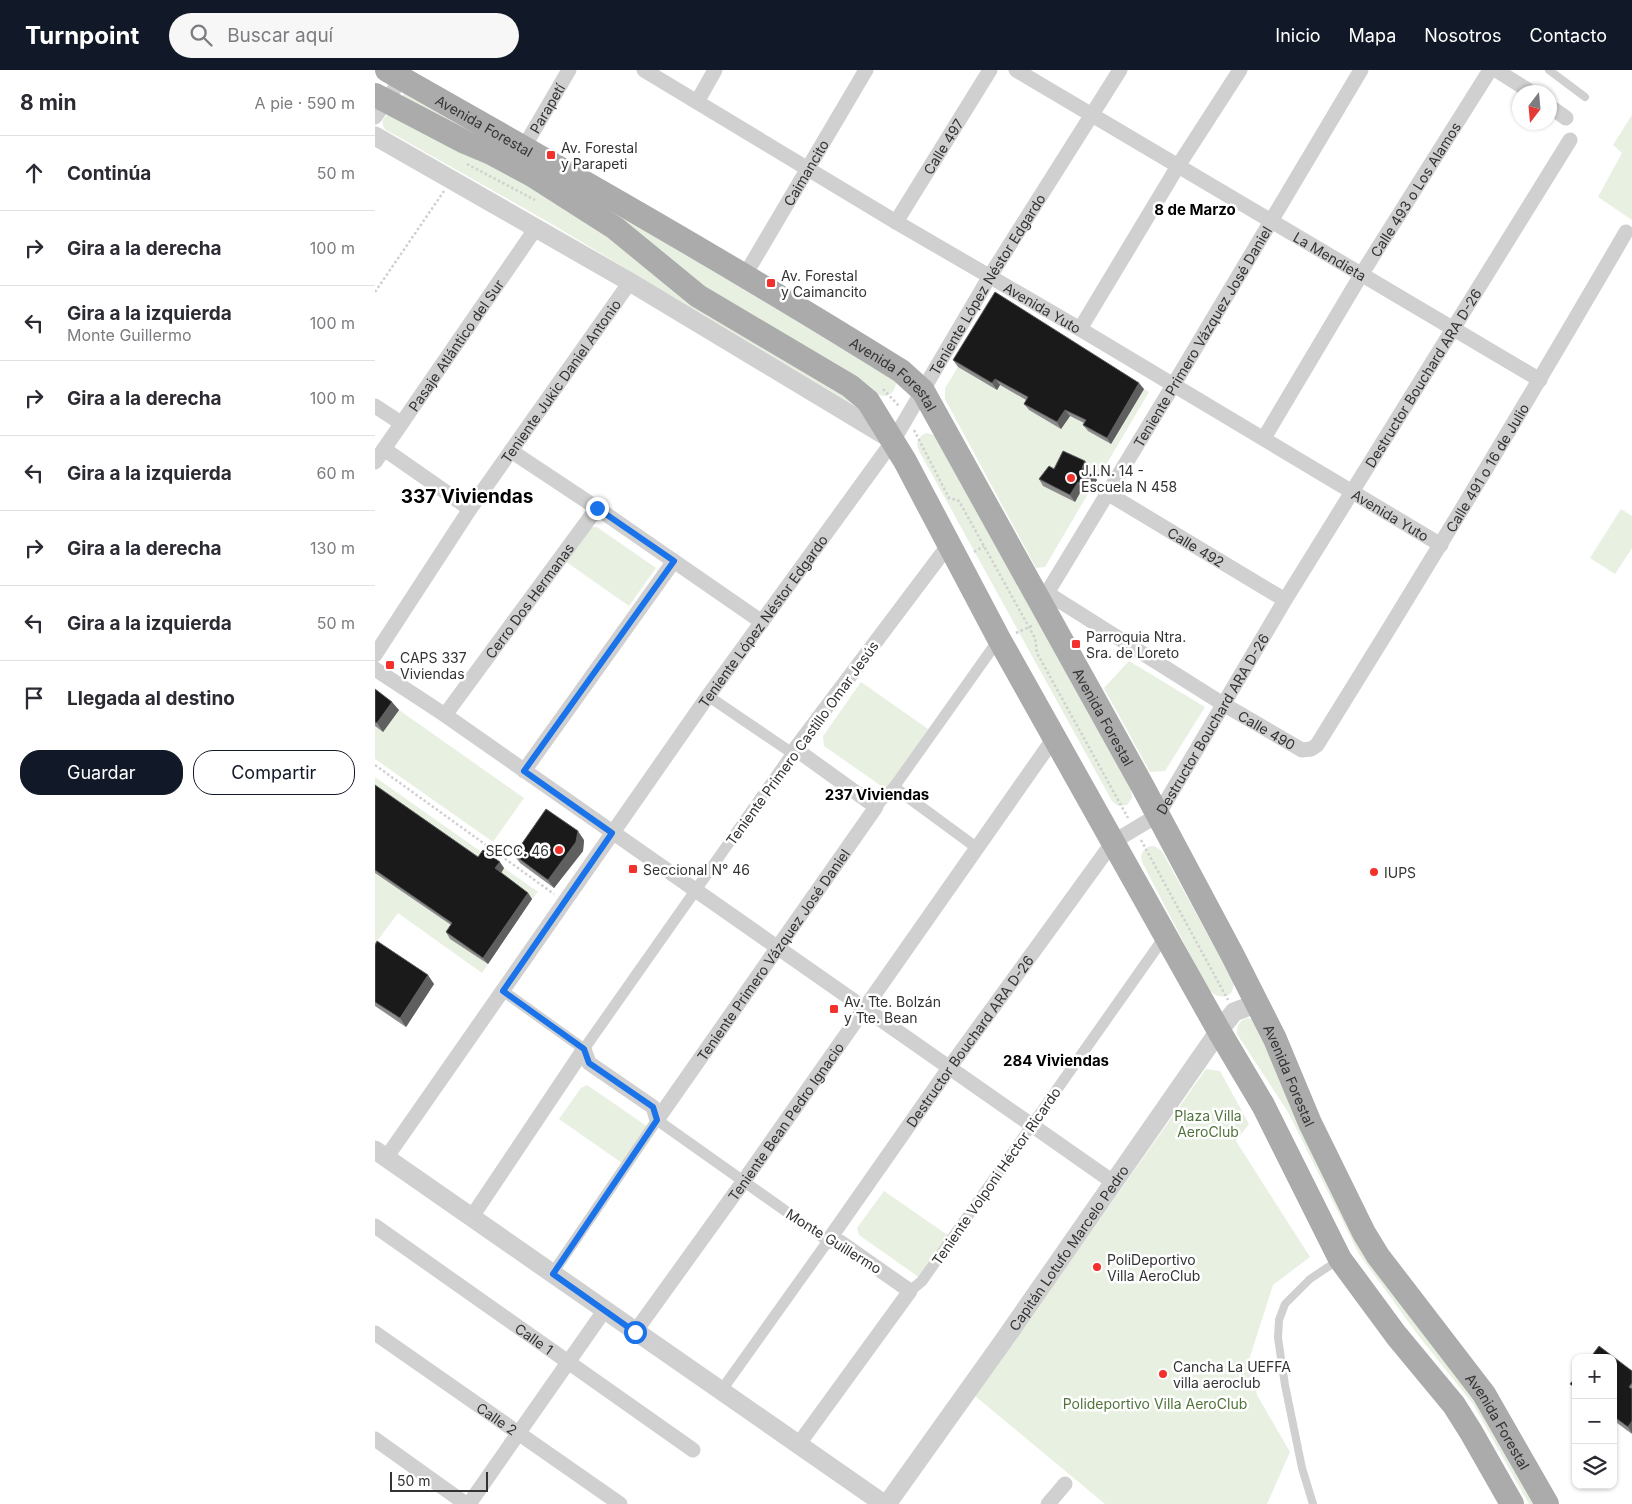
<!DOCTYPE html>
<html lang="es">
<meta charset="utf-8">
<style>
body{margin:0;font-family:Inter,sans-serif;background:#f7f7f7;color:#2b2b33}
.controls{position:absolute;right:15px;bottom:15px;display:grid;overflow:hidden;border-radius:10px;box-shadow:0 1px 4px #0004}
.controls button{width:45px;height:45px;display:grid;place-items:center;padding:0;border:0;border-bottom:1px solid #e1e1e2;background:#fff;color:#2b2b33;font:25px sans-serif}
.compass{position:absolute;left:1137px;top:15px;width:45px;height:45px;border-radius:50%;background:#fff;box-shadow:0 1px 4px #0004;rotate:196deg}
.scale{position:absolute;left:15px;bottom:12px;width:98px;box-sizing:border-box;padding-left:5px;border:2px solid #333;border-top:0;font-size:14px;line-height:18px;white-space:nowrap;color:#333;-webkit-text-stroke:4px #fff;paint-order:stroke}
.stop{position:absolute;width:15px;height:15px;margin:-11px;border:4px solid #1a73e8;border-radius:50%;background:#fff}
.stop.end{background:#1a73e8;border-color:#fff;box-shadow:0 1px 5px #0008}
.list{margin:0;padding:0;list-style:none}
h2{display:flex;justify-content:space-between;align-items:center;height:65px;margin:0;padding:0 20px;font-size:21px}
h2 small{font-size:16px;font-weight:400;color:#7c7c81}
.list li{display:grid;grid-template-columns:32px 1fr auto;gap:15px;align-items:center;box-sizing:border-box;height:75px;padding:0 20px;border-top:1px solid #e1e1e2}
.list b{display:block;font-size:19px;white-space:nowrap}
.list p{margin:0;font-size:16px;white-space:nowrap;color:#7c7c81}
.list em{font-size:16px;font-style:normal;color:#7c7c81}
.actions{display:flex;gap:10px;padding:15px 20px}
.actions a{flex:1;padding:11px 0;border:1px solid #111827;border-radius:20px;text-align:center;font-size:18px;color:#111827}
.actions .main{background:#111827;color:#fff}
.icon{flex:none;width:28px;height:28px;fill:none;stroke:currentColor;stroke-width:2;stroke-linecap:round;stroke-linejoin:round}
.map{position:relative;flex:none;width:1257px;height:1434px;overflow:hidden}
header{display:flex;align-items:center;gap:30px;box-sizing:border-box;height:70px;padding:0 25px;background:#111827;color:#fff}
header strong{font-size:24px}
nav{display:flex;gap:28px;margin-inline-start:auto;font-size:18px}
.search{width:350px;height:45px;background:#f7f7f7;display:flex;align-items:center;gap:12px;box-sizing:border-box;padding:0 18px;border-radius:28px;color:#7c7c81;font-size:19px}
main{display:flex}
aside{flex:1;background:#fff}
.map>svg:first-child{display:block}
.green{fill:#e7f0e1}
.lines{fill:none;stroke-linecap:round;stroke-linejoin:round}
.path{stroke:#d0d0d0;stroke-width:2.5;stroke-dasharray:2.5 2.5;stroke-linecap:butt}
.service{stroke:#d0d0d0;stroke-width:8}
.pedestrian{stroke:#d0d0d0;stroke-width:11}
.minor{stroke:#d0d0d0;stroke-width:15}
.tertiary{stroke:#d0d0d0;stroke-width:19}
.primary{stroke:#ababab;stroke-width:24}
.wall{fill:#8c8c8c}
.shaded-wall{fill:#5f5f5f}
.building{fill:#1a1a1a;stroke:#5f5f5f}
.route{stroke:#1a73e8;stroke-width:6}
.poi-dot{fill:#f3302c;stroke:#fff;stroke-width:2}
.labels{text-anchor:middle;dominant-baseline:central;stroke-width:5;stroke-linejoin:round;paint-order:stroke}
.street-label{font-size:14px;fill:#333;stroke:#fff}
.poi-label{font-size:14px;fill:#333;stroke:#fff;text-anchor:start}
.park-label{font-size:14px;fill:#50733b;stroke:#fff}
.neighbourhood-label{font-size:15px;font-weight:bold;fill:#000;stroke:#fff}
.district-label{font-size:19px;font-weight:bold;fill:#000;stroke:#fff}
</style>
<header>
<strong>Turnpoint</strong>
<div class="search"><svg class="icon" aria-label="search" viewBox="0 0 24 24"><circle cx="10" cy="10" r="6"/><path d="M15 15l6 6"/></svg>Buscar aquí</div>
<nav><a>Inicio</a><a>Mapa</a><a>Nosotros</a><a>Contacto</a></nav>
</header>
<main>
<aside>
<h2>8 min<small>A pie · 590 m</small></h2>
<ul class="list">
<li><svg class="icon" aria-label="ahead" viewBox="0 0 24 24"><path d="M12 20V5M6 11l6-6 6 6"/></svg><div><b>Continúa</b></div><em>50 m</em></li>
<li><svg class="icon" aria-label="right" viewBox="0 0 24 24"><path d="M7 20v-9h11M14 6l5 5-5 5"/></svg><div><b>Gira a la derecha</b></div><em>100 m</em></li>
<li><svg class="icon" aria-label="left" viewBox="0 0 24 24"><path d="M17 20v-9H6M10 6l-5 5 5 5"/></svg><div><b>Gira a la izquierda</b><p>Monte Guillermo</p></div><em>100 m</em></li>
<li><svg class="icon" aria-label="right" viewBox="0 0 24 24"><path d="M7 20v-9h11M14 6l5 5-5 5"/></svg><div><b>Gira a la derecha</b></div><em>100 m</em></li>
<li><svg class="icon" aria-label="left" viewBox="0 0 24 24"><path d="M17 20v-9H6M10 6l-5 5 5 5"/></svg><div><b>Gira a la izquierda</b></div><em>60 m</em></li>
<li><svg class="icon" aria-label="right" viewBox="0 0 24 24"><path d="M7 20v-9h11M14 6l5 5-5 5"/></svg><div><b>Gira a la derecha</b></div><em>130 m</em></li>
<li><svg class="icon" aria-label="left" viewBox="0 0 24 24"><path d="M17 20v-9H6M10 6l-5 5 5 5"/></svg><div><b>Gira a la izquierda</b></div><em>50 m</em></li>
<li><svg class="icon" aria-label="arrive" viewBox="0 0 24 24"><path d="M6 21V4h12l-3 4 3 4H6"/></svg><div><b>Llegada al destino</b></div></li>
</ul>
<div class="actions"><a class="main">Guardar</a><a>Compartir</a></div>
</aside>
<div class="map">
<svg width="1257" height="1434" viewBox="0 0 1257 1434">
<rect width="100%" height="100%" fill="#fff"/>
<g class="green">
<path d="M29,23L186,109L521,311C521,319 518,323 511,326L502,325L27,27Z"/>
<path d="M13,45L106,84L468,319L490,342L175,153L11,60C6,55 6,49 13,45Z"/>
<path d="M1257,45V150L1223,127L1247,83L1238,75Z"/>
<path d="M583,297L622,320L625,315L657,334L686,358L695,346L716,356L736,374L769,319L774,322L722,410L712,405L669,416L700,432L707,419L714,422L670,497L661,498L570,329V318Z"/>
<path d="M551,363L560,365L756,719L757,728L752,735L743,736L737,731L544,381C540,373 543,367 551,363Z"/>
<path d="M1246,439L1257,446V478L1240,504L1215,488Z"/>
<path d="M214,457H222L281,498L254,536L190,491Z"/>
<path d="M754,591L830,637L790,701L775,702L729,618Z"/>
<path d="M486,612L553,659L512,720L449,676L448,666Z"/>
<path d="M24,640L149,728L118,772L0,689V656L8,662Z"/>
<path d="M0,707L112,786L107,794L0,719Z"/>
<path d="M775,776H779L787,781L859,913L857,922L852,926C840,928 836,923 830,913L768,794C764,786 767,780 775,776Z"/>
<path d="M129,798L163,822L157,829L125,805Z"/>
<path d="M0,803L82,859L113,894L107,903L23,843L0,874Z"/>
<path d="M872,948L882,950L909,1015L1093,1318L1159,1434H1154L1098,1334L1043,1265L984,1184L913,1042L862,964C862,955 864,951 872,948Z"/>
<path d="M831,999L845,1001L874,1054L861,1071L935,1187L898,1215L874,1290L882,1325L915,1382L892,1434H730L600,1326Z"/>
<path d="M212,1015L273,1057L247,1093L184,1049L206,1018Z"/>
<path d="M509,1121L574,1166L545,1208L484,1165L482,1158Z"/>
</g>
<g class="lines">
<g class="path">
<path d="M92,94L160,130"/>
<path d="M0,222L69,121"/>
<path d="M508,319L524,336"/>
<path d="M539,360L574,428L584,431L660,568L662,583L753,748"/>
<path d="M599,482L609,476"/>
<path d="M641,563L659,555"/>
<path d="M0,695L179,824"/>
<path d="M766,770L853,930"/>
</g>
<g class="service">
<path d="M1174,0L1210,27"/>
<path d="M938,1434L927,1398L910,1315L903,1268L904,1250L910,1234L935,1209L962,1191"/>
</g>
<g class="pedestrian">
<path d="M519,717L602,778"/>
<path d="M501,737L519,717L624,569"/>
<path d="M128,921L209,979L417,683L333,626"/>
<path d="M177,1204L282,1050L453,1171L346,1321"/>
<path d="M535,1221L547,1211L790,866"/>
</g>
<g class="minor">
<path id="s1" d="M269,0L521,152L705,259L1066,475"/>
<path id="s2" d="M641,0L1165,310"/>
<path d="M1121,0L1156,22"/>
<path d="M322,32L340,0"/>
<path d="M1174,36L1191,48"/>
<path d="M0,47L27,8"/>
<path id="s3" d="M149,77L194,0"/>
<path id="s4" d="M521,152L615,0"/>
<path id="s5" d="M370,205L491,0"/>
<path d="M705,259L803,96L865,0"/>
<path d="M0,336L26,353"/>
<path id="s6" d="M889,368L986,205L1115,0"/>
<path d="M9,379L95,439"/>
<path d="M136,381L222,438L387,552"/>
<path id="s7" d="M0,392L161,158"/>
<path id="s8" d="M732,423L910,530"/>
<path id="s9" d="M672,523L848,634L927,680L936,679L942,675C1048,505 1151,334 1251,162"/>
<path id="s10" d="M663,525L672,523L799,314L986,0"/>
<path id="s11" d="M0,585L95,439L255,212"/>
<path d="M0,599L70,645L738,1112"/>
<path id="s12" d="M70,645L222,438"/>
<path d="M417,683L575,473"/>
<path d="M149,701L299,491"/>
<path d="M209,979L214,993L278,1037L282,1050"/>
<path id="s13" d="M282,1050L501,737L426,683H417"/>
<path id="s14" d="M11,1088L333,626L518,371L615,206L745,0"/>
<path d="M96,1148L209,979"/>
<path id="s15" d="M0,1156L318,1380"/>
<path id="s16" d="M453,1171L574,998L738,772L783,745L910,530L1195,70"/>
<path id="s17" d="M260,1262L368,1112L679,668"/>
<path id="s18" d="M0,1263L245,1434"/>
<path d="M0,1369L91,1434"/>
<path d="M423,1375L535,1221L465,1172L453,1171"/>
<path d="M94,1434L229,1241"/>
<path d="M673,1434L690,1414"/>
</g>
<g class="tertiary">
<path d="M0,66L255,212L516,369"/>
<path d="M0,1080L509,1434"/>
<path id="s19" d="M512,1434L629,1270L844,961L859,942L883,933"/>
</g>
<g class="primary">
<path id="s20" d="M12,0C185,98 358,196 526,301L548,321L768,717L858,886L900,969L935,1053L989,1163L1003,1186L1109,1324L1172,1434"/>
<path d="M0,25L90,72L116,83L157,105L240,158L323,226L475,316L493,331L530,391L624,569L844,961L888,1035L965,1189L1021,1265L1079,1335L1096,1362L1137,1434"/>
</g>
</g>
<g class="wall">
<path d="M578,290L769,319L736,374L713,361L708,355L709,353L695,346L686,359L654,340L649,334L651,330L625,315L622,320L583,297Z"/>
<path d="M715,397L713,402L717,404L722,410L714,422L707,419L700,432L668,416L664,409L679,399Z"/>
<path d="M0,619L24,640L8,662L0,656Z"/>
<path d="M0,715L103,787L129,798L126,803L153,823L157,829L113,894L75,869L71,862L76,855L0,803Z"/>
<path d="M209,770L208,781L179,818L145,793L139,785Z"/>
<path d="M0,875L59,914L31,957L0,936Z"/>
<path d="M1238,1288L1257,1301V1364L1238,1350Z"/>
</g>
<g class="shaded-wall">
<path d="M620,309L625,315L622,320L617,313Z"/>
<path d="M764,313L769,319L736,374L732,368Z"/>
<path d="M690,340L695,346L686,359L682,352Z"/>
<path d="M710,391L715,397L712,405L707,398Z"/>
<path d="M717,404L722,410L714,422L710,416Z"/>
<path d="M703,412L707,419L700,432L695,425Z"/>
<path d="M17,632L24,640L8,662L2,653Z"/>
<path d="M203,761L209,770L208,781L179,818L173,810Z"/>
<path d="M125,792L129,798L125,805L120,798Z"/>
<path d="M153,823L157,829L113,894L108,888Z"/>
<path d="M53,905L59,914L31,957L25,948Z"/>
<path d="M1257,1351V1363L1253,1357Z"/>
</g>
<g class="building">
<path d="M620,222L764,313L732,368L708,355L711,350L690,340L682,352L649,334L653,327L620,309L617,313L578,290Z"/>
<path d="M688,381L710,391L707,398L717,404L710,416L703,412L695,425L664,409L674,396L679,399Z"/>
<path d="M0,619L17,632L2,653L0,652Z"/>
<path d="M0,715L103,787L108,780L125,792L120,798L153,823L108,888L71,862L77,853L0,800Z"/>
<path d="M171,739L203,761L201,772L173,810L139,785Z"/>
<path d="M2,871L53,905L25,948L0,932V875Z"/>
<path d="M1224,1276L1257,1301V1313L1254,1317L1257,1319V1351L1253,1357L1238,1346V1288H1215Z"/>
<path d="M1201,1307V1318L1195,1314Z"/>
</g>
<g class="lines">
<path class="route" d="M222,438L299,491L149,701L237,763L128,921L209,979L214,993L278,1037L282,1050L178,1204L260,1262"/>
</g>
<g class="poi-dot">
<rect x="171" y="80" width="10" height="10" rx="2.5"/>
<rect x="391" y="208" width="10" height="10" rx="2.5"/>
<circle cx="696" cy="408" r="5"/>
<rect x="696" y="569" width="10" height="10" rx="2.5"/>
<rect x="10" y="590" width="10" height="10" rx="2.5"/>
<circle cx="184" cy="780" r="5"/>
<rect x="253" y="794" width="10" height="10" rx="2.5"/>
<circle cx="999" cy="802" r="5"/>
<rect x="454" y="934" width="10" height="10" rx="2.5"/>
<circle cx="722" cy="1197" r="5"/>
<circle cx="788" cy="1304" r="5"/>
</g>
<g class="labels">
<g class="street-label">
<text stroke="none"><textPath href="#s3" startOffset="45">Parapetí</textPath></text>
<text stroke="none"><textPath href="#s20" startOffset="112">Avenida Forestal</textPath></text>
<text stroke="none"><textPath href="#s4" startOffset="89">Calle 497</textPath></text>
<text stroke="none"><textPath href="#s5" startOffset="119">Caimancito</textPath></text>
<text stroke="none"><textPath href="#s6" startOffset="291">Calle 493 o Los Alamos</textPath></text>
<text stroke="none"><textPath href="#s2" startOffset="365">La Mendieta</textPath></text>
<text stroke="none"><textPath href="#s14" startOffset="1061">Teniente López Néstor Edgardo</textPath></text>
<text stroke="none"><textPath href="#s1" startOffset="464">Avenida Yuto</textPath></text>
<text stroke="none"><textPath href="#s10" startOffset="309">Teniente Primero Vázquez José Daniel</textPath></text>
<text stroke="none"><textPath href="#s7" startOffset="142">Pasaje Atlántico del Sur</textPath></text>
<text stroke="none"><textPath href="#s20" startOffset="592">Avenida Forestal</textPath></text>
<text stroke="none"><textPath href="#s16" startOffset="1054">Destructor Bouchard ARA D-26</textPath></text>
<text stroke="none"><textPath href="#s11" startOffset="331">Teniente Jukic Daniel Antonio</textPath></text>
<text stroke="none"><textPath href="#s9" startOffset="641">Calle 491 o 16 de Julio</textPath></text>
<text stroke="none"><textPath href="#s1" startOffset="869">Avenida Yuto</textPath></text>
<text stroke="none"><textPath href="#s8" startOffset="104">Calle 492</textPath></text>
<text stroke="none"><textPath href="#s12" startOffset="142">Cerro Dos Hermanas</textPath></text>
<text stroke="none"><textPath href="#s14" startOffset="656">Teniente López Néstor Edgardo</textPath></text>
<text stroke="none"><textPath href="#s20" startOffset="998">Avenida Forestal</textPath></text>
<text stroke="none"><textPath href="#s16" startOffset="649">Destructor Bouchard ARA D-26</textPath></text>
<text stroke="none"><textPath href="#s9" startOffset="259">Calle 490</textPath></text>
<text transform="translate(427 673) rotate(-54)">Teniente Primero Castillo Omar Jesús</text>
<text stroke="none"><textPath href="#s13" startOffset="202">Teniente Primero Vázquez José Daniel</textPath></text>
<text stroke="none"><textPath href="#s16" startOffset="245">Destructor Bouchard ARA D-26</textPath></text>
<text stroke="none"><textPath href="#s20" startOffset="1402">Avenida Forestal</textPath></text>
<text stroke="none"><textPath href="#s17" startOffset="259">Teniente Bean Pedro Ignacio</textPath></text>
<text transform="translate(621 1106) rotate(-55)">Teniente Volponi Héctor Ricardo</text>
<text transform="translate(459 1171) rotate(32)">Monte Guillermo</text>
<text stroke="none"><textPath href="#s19" startOffset="314">Capitán Lotufo Marcelo Pedro</textPath></text>
<text stroke="none"><textPath href="#s15" startOffset="195">Calle 1</textPath></text>
<text stroke="none"><textPath href="#s18" startOffset="149">Calle 2</textPath></text>
<text stroke="none"><textPath href="#s20" startOffset="1808">Avenida Forestal</textPath></text>
</g>
<g class="poi-label">
<text x="186" y="77">Av. Forestal<tspan x="186" dy="16">y Parapeti</tspan></text>
<text x="406" y="205">Av. Forestal<tspan x="406" dy="16">y Caimancito</tspan></text>
<text x="706" y="400">J.I.N. 14 -<tspan x="706" dy="16">Escuela N 458</tspan></text>
<text x="711" y="566">Parroquia Ntra.<tspan x="711" dy="16">Sra. de Loreto</tspan></text>
<text x="25" y="587">CAPS 337<tspan x="25" dy="16">Viviendas</tspan></text>
<text x="174" y="780" text-anchor="end">SECC. 46</text>
<text x="268" y="799">Seccional N° 46</text>
<text x="1009" y="802">IUPS</text>
<text x="469" y="931">Av. Tte. Bolzán<tspan x="469" dy="16">y Tte. Bean</tspan></text>
<text x="732" y="1189">PoliDeportivo<tspan x="732" dy="16">Villa AeroClub</tspan></text>
<text x="798" y="1296">Cancha La UEFFA<tspan x="798" dy="16">villa aeroclub</tspan></text>
</g>
<g class="park-label">
<text x="833" y="1045">Plaza Villa<tspan x="833" dy="16">AeroClub</tspan></text>
<text x="780" y="1333">Polideportivo Villa AeroClub</text>
</g>
<g class="neighbourhood-label">
<text x="820" y="139">8 de Marzo</text>
<text x="502" y="724">237 Viviendas</text>
<text x="681" y="990">284 Viviendas</text>
</g>
<g class="district-label">
<text x="92" y="426">337 Viviendas</text>
</g>
</g>
</svg>
<div class="controls">
<button>+</button>
<button>−</button>
<button><svg class="icon" aria-label="layers" viewBox="0 0 24 24"><path d="M12 4l9 5-9 5-9-5zM3 14l9 5 9-5"/></svg></button>
</div>
<svg class="compass" viewBox="-18 -18 36 36"><path d="M0-13l5 13h-10z" fill="#e53935"/><path d="M0 13l5-13h-10z" fill="#7c7c81"/></svg>
<div class="scale">50 m</div>
<div class="stop" style="left:260px;top:1262px"></div>
<div class="stop end" style="left:222px;top:438px"></div>
</div>
</main>
